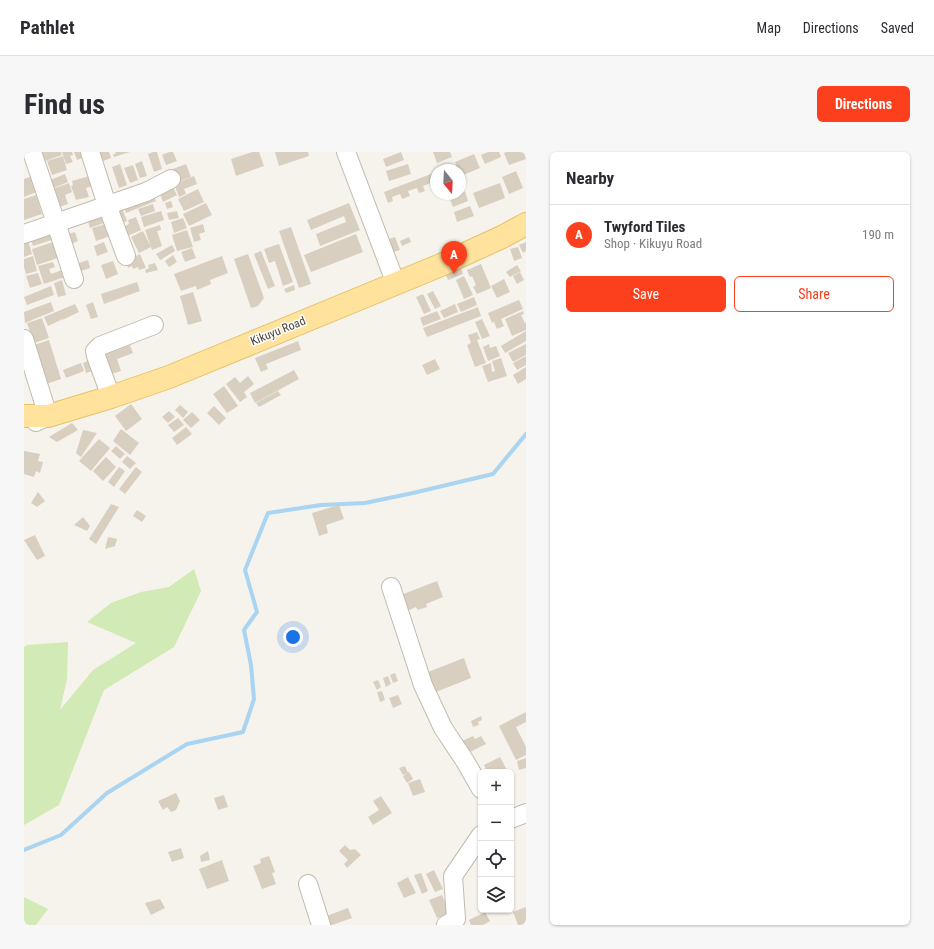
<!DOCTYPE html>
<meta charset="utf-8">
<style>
body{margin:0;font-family:"Roboto Condensed",sans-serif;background:#f7f7f7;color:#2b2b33}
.controls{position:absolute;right:12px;bottom:12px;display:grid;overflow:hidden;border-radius:6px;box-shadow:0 1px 3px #0004}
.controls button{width:36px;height:36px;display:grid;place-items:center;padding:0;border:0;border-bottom:1px solid #e1e1e2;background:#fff;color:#2b2b33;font:20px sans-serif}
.compass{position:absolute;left:406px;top:12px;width:36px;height:36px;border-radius:50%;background:#fff;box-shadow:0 1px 3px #0004;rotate:162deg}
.you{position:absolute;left:269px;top:485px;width:14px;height:14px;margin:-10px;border:3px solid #fff;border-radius:50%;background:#1a73e8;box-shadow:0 0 0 6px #1a73e833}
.badge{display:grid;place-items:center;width:26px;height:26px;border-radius:50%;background:#fc3f1d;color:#fff;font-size:13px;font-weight:700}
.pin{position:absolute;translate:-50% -33px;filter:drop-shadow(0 1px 2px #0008)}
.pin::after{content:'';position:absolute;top:21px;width:14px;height:12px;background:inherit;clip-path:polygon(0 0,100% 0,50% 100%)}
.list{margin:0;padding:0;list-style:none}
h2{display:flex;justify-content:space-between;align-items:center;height:52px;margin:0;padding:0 16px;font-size:17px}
h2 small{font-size:13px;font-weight:400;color:#7c7c81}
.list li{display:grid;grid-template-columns:26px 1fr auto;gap:12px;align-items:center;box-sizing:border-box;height:60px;padding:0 16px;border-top:1px solid #e1e1e2}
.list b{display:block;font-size:15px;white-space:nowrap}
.list p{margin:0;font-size:13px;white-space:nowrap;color:#7c7c81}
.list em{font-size:13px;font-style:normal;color:#7c7c81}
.actions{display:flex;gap:8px;padding:12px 16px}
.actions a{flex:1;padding:9px 0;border:1px solid #fc3f1d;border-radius:6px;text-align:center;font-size:14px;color:#fc3f1d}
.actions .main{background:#fc3f1d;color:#fff}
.icon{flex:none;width:22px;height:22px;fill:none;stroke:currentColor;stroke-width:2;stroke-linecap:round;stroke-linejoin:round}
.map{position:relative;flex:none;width:502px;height:773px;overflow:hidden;border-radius:6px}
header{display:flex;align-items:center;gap:24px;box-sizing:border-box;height:56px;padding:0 20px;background:#fff;border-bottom:1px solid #e1e1e2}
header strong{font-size:19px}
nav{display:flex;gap:22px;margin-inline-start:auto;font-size:14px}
.intro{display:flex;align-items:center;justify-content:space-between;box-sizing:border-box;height:96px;padding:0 24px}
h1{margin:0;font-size:28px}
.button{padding:10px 18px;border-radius:6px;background:#fc3f1d;color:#fff;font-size:14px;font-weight:700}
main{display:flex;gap:24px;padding:0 24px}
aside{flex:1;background:#fff;border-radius:6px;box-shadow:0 1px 3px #0004}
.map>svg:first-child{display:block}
.green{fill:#d2eab5}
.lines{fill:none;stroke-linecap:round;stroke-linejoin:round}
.stream{stroke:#a9d4f2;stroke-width:4}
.building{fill:#d8cfc1}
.minor-casing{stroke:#c2bbae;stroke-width:20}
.major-casing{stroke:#e6c16a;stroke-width:24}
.minor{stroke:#fff;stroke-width:18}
.major{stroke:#ffe39c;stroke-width:22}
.labels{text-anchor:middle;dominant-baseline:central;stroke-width:3;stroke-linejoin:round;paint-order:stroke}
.street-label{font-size:12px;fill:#4b4439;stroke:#fff}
</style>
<header>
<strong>Pathlet</strong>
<nav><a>Map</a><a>Directions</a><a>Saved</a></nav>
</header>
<div class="intro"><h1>Find us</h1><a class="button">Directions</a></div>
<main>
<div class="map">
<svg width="502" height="773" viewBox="0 0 502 773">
<rect width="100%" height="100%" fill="#f6f3ec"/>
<g class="green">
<path d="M170,417L177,439L150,495L80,538L35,653L0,673V495L3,493L44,490L43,527L36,558L69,518L112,491L63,470L87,451L117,440L145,435Z"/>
<path d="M0,745L24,757L12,773H0Z"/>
</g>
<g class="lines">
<path class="stream" d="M0,698L37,683L83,641L163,592L196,585L219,580L230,547L227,513L220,478L233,460L221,418L244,361L297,353L341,351L389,341L469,322L502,282"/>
</g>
<g class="building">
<path d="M12,0H37L38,3L16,11Z"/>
<path d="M38,0H48L49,3L46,4L49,10L42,12Z"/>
<path d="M50,0H63L64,4L53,8Z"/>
<path d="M70,0H85L87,6L74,11Z"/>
<path d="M91,0H106L90,5L89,2H92Z"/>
<path d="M129,0H133L138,17L130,20L124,2Z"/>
<path d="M145,0H149L153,9L142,13L138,3Z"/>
<path d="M228,0H235L240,14L212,24L207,7Z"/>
<path d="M251,0H284L285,4L255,14Z"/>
<path d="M377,0L380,8L362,15L359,7Z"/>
<path d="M409,0H426L428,5L413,11Z"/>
<path d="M464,0H475L477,5L461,12L457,3Z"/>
<path d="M482,0H500L502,7L485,13L480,1Z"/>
<path d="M450,2L456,16L437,24L436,18H434L431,10Z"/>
<path d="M39,4L43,18L28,23L23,9Z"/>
<path d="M118,9L123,24L116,26L111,12Z"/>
<path d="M96,12L103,33L95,36L88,15Z"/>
<path d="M162,12L167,25L151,31L146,18Z"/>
<path d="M384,12L387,22L365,29L362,19Z"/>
<path d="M109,13L114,28L106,31L100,16Z"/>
<path d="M492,19L499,36L485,42L478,25Z"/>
<path d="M412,20V38L409,30L399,34L401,39L395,41L393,36L384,39L386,44L378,47L376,42L368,45L369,49L364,51L360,40Z"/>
<path d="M41,22L44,30L22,39L19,31Z"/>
<path d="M69,23L72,33L62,36L65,45L52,48L47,34L49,33L48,29Z"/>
<path d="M9,24L15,39L0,45V27Z"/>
<path d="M170,24L173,32L160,37L162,42L155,45L150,32Z"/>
<path d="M45,31L48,40L41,43L44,52L29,57L23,39Z"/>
<path d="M476,31L481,46L455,56L449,41Z"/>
<path d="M149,35L153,43L139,50L136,42Z"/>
<path d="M174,37L180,50L160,59L154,47Z"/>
<path d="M441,39L444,49L429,55L425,45L436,42Z"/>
<path d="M128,40L132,49L102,61L99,51Z"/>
<path d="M12,43L18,62L0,68V47Z"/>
<path d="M147,49L149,55L143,57L141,51Z"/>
<path d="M182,51L188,63L165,74L159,62Z"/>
<path d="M325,51L336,78L296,94L292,82L322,70L320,64L287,78L283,68Z"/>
<path d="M129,52L131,59L117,64L114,57Z"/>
<path d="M446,54L450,64L433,70L430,60Z"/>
<path d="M98,56L103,69L95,72L90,58Z"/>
<path d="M82,59L85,69L66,76L63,65Z"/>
<path d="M137,59L140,68L120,75L117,65Z"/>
<path d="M153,59L155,66L145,68L143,61Z"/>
<path d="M112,65L117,78L101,85L97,76L105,72L104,68Z"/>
<path d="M159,66L163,76L150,81L147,70Z"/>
<path d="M85,71L89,83L72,89L68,76Z"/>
<path d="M179,72L181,80L175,82L177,88L170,90L166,76Z"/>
<path d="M136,73L137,78L133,79L138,94L128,98L121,78Z"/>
<path d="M267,75L287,132L275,136L255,79Z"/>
<path d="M27,76L31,87L9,94L5,83Z"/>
<path d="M163,78L169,95L153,99L148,83Z"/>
<path d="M119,79L127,95L115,101L107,85Z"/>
<path d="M51,80L54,89L41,94L37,84Z"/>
<path d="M332,82L339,100L287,120L280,103Z"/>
<path d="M3,85L8,102L0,105V86Z"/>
<path d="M371,85L376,98L363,102L359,89Z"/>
<path d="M385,85L387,90L378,94L376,89Z"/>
<path d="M32,89L37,105L13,113L8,97Z"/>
<path d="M80,90L84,100L73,104L70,94Z"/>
<path d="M502,90V99L499,101L495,93Z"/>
<path d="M255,92L269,130L259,134L251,109L245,111L240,97Z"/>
<path d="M148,93L151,99L136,108L132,102Z"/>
<path d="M494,95L498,106L490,109L486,97Z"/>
<path d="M168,96L172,106L161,110L157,100Z"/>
<path d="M237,99L251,134L244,137L230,102Z"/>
<path d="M116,102L122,116L115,118L114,115L109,117L108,114L104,116L102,109Z"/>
<path d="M224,102L240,146L234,154L227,156L210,107Z"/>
<path d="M149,103L153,110L145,115L141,109Z"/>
<path d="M9,104L13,119L2,122L0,115V107Z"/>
<path d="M198,104L204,121L186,128L187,132L173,138L172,134L157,139L150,122Z"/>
<path d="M64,108L66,116L51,121L49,113Z"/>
<path d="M89,109L94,122L82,127L77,113Z"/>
<path d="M29,110L31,115L25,117L27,122L38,118L41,125L20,132L14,114Z"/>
<path d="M131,111L134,118L122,121L121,118L125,116L124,113Z"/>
<path d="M457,112L467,136L453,142L449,135L452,133L448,124L446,125L443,118Z"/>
<path d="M436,113L439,122L424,128L420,119Z"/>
<path d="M493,113L497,119L486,125L482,120Z"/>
<path d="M496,120L500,128L493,132L489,124Z"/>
<path d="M14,121L18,132L6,136L2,124Z"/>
<path d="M440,124L449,143L440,147L432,128Z"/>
<path d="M480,127L486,140L473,146L467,134Z"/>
<path d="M38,128L42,143L34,145L30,131Z"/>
<path d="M113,130L116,139L80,152L77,142Z"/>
<path d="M270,133L271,138L262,141L260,137Z"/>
<path d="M27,134L30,143L3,153L0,145Z"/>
<path d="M409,139L417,154L411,157L403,142Z"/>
<path d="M169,140L178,169L164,173L156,144Z"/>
<path d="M399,142L407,159L400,162L392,145Z"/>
<path d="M450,145L453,153L437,160L433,152Z"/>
<path d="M495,148L499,157L477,167L480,174L473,177L470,170L468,171L464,161Z"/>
<path d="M27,150L30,159L1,171L0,160Z"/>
<path d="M69,150L74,165L67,167L62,153Z"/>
<path d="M51,152L55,160L38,168L37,166V168L24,174L20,165Z"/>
<path d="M431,152L434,160L420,166L416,159Z"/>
<path d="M454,155L457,164L403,185L399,176Z"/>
<path d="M413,159L417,167L399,174L396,166Z"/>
<path d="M499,159L500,162L497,163L501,171H502V178L488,184L481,167Z"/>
<path d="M18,166L25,186L10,191L3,171Z"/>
<path d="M458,167L466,184L458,187L451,170Z"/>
<path d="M502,179V189L481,201L477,194Z"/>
<path d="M453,180L456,187L453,188L462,211L451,215L443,193L447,191L444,183Z"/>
<path d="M25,188L37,227L22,232L10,193Z"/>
<path d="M274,189L277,198L242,212L244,217L237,220L231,206Z"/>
<path d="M465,192L466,196L472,194L476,204L464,209L459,195Z"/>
<path d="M502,192V203L489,210L484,201Z"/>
<path d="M106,193L109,201L93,207L97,219L87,222L78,198L88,195L89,199Z"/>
<path d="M502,204V213L493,218L489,211Z"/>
<path d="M477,206L483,224L464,230L458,214L467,211L468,220L471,219L468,209Z"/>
<path d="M411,207L416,217L403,223L398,213Z"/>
<path d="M66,208L69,219L62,221L59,211Z"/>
<path d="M57,211L60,219L42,226L39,218Z"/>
<path d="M502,215V227L494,232L489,223Z"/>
<path d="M270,218L275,227L231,251L226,241Z"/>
<path d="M224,224L230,232L220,240L223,245L216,250L202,232L211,225L216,231Z"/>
<path d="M200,234L214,254L203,261L189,242Z"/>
<path d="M254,239L257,243L235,255L232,251Z"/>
<path d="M107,252L118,267L102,279L91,264Z"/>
<path d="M156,253L164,260L159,266L151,258Z"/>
<path d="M190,254L202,266L195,273L183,261Z"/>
<path d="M145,259L151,265L144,271L138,265Z"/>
<path d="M168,260L176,268L167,276L159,268Z"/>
<path d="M154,266L160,273L150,280L144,273Z"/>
<path d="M48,271L54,278L33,290L25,285Z"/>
<path d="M162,275L168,282L153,293L148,286Z"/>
<path d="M97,277L115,291L106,303L89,289Z"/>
<path d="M59,278L73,281L57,305L52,301Z"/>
<path d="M75,287L86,296L67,319L55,309Z"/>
<path d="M92,294L101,302L96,307L87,299Z"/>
<path d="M0,299L16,302L14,309L19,310L16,321L12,319L10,325L0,322Z"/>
<path d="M103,304L112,311L106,317L98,310Z"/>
<path d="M82,305L92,315L79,329L69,319Z"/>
<path d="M95,315L101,319L90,335L84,330Z"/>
<path d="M112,315L118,320L101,342L95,337Z"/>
<path d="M14,340L21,349L13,355L7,351Z"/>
<path d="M87,352L95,355L72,392L65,387Z"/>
<path d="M315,353L320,367L302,373L304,381L295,384L288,361Z"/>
<path d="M113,358L122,364L118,370L109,364Z"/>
<path d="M59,365L66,374L63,379L50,373Z"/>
<path d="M11,383L21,404L13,408L0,388Z"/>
<path d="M84,385L93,387L91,394L81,397Z"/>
<path d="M413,429L419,445L402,452L403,455L394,458L392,455L383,459L377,443Z"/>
<path d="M440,506L447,526L407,542L399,522Z"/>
<path d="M371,521L374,529L369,531L366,523Z"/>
<path d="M364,524L367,532L362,535L359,526Z"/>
<path d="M354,528L357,535L353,538L349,530Z"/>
<path d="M358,539L361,548L356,550L353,540Z"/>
<path d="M374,543L378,552L369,556L365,546Z"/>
<path d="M502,560V570L492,575L502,595V603L492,608L475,574Z"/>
<path d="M457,564L458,568L454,570L455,573L449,575L447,569Z"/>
<path d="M449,584L451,587L457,584L462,592L444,601L438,589Z"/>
<path d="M476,605L483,618L480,620H463L460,613Z"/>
<path d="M502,606V616L495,618L493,609Z"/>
<path d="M381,614L384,621L379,623L375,616Z"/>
<path d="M385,620L389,627L383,631L379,624Z"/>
<path d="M396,627L401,640L389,644L384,631Z"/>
<path d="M152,641L156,649L152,658L147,660L143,655L139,658L134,649Z"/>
<path d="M200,643L204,655L194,658L190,646Z"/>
<path d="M357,644L368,661L349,673L344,665L355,658L349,649Z"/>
<path d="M321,693L326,698L331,697L337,703L323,716L320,712L324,708L315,699Z"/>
<path d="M157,696L160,706L148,710L144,700Z"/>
<path d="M184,699L186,708L177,710L176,704Z"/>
<path d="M245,704L251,720L248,721L252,732L238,737L229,714L237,711L236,707Z"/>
<path d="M198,708L205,729L183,737L175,717Z"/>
<path d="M410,718L419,737L411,740L402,722Z"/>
<path d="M397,721L404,739L398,742L390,723Z"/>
<path d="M384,725L392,741L380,746L373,731Z"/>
<path d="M418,743L426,761L413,766L405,748Z"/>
<path d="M136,747L141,756L127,763L121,751Z"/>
<path d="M502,755V773H494L489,760Z"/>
<path d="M324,756L328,766L308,773H303L300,765Z"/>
<path d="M461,760L466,769L459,773H447L445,768Z"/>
</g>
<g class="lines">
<g class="minor-casing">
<g id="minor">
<path d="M8,0L32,71L50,127"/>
<path d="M66,0L83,53L102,104"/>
<path d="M322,0L372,132"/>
<path d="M0,82L122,40L147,27"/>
<path d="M0,187L24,264L12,270"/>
<path d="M87,245L72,204L71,199L76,194L130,173"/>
<path d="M367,435L399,533L419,576L441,609L457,637"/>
<path d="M487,667L502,661"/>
<path d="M284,732L297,773"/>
<path d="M422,773L432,767L429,724L457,683"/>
</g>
</g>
<g class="major-casing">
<path id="major" d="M0,264H24L87,245L145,225L417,113L478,85L502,72"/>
</g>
<use href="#minor" class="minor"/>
<use href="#major" class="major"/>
</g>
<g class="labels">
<g class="street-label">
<text transform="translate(254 179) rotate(-22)">Kikuyu Road</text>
</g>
</g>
</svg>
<div class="controls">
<button>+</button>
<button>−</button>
<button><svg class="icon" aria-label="locate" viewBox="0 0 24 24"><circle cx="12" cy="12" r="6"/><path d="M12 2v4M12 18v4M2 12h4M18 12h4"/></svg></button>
<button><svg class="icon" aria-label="layers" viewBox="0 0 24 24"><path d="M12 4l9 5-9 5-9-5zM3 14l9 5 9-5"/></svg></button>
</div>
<svg class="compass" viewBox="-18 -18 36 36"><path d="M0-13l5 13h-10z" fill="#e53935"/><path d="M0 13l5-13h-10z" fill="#7c7c81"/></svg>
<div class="you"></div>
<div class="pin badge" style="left:430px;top:122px">A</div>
</div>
<aside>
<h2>Nearby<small></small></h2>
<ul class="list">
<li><span class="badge">A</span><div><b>Twyford Tiles</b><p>Shop · Kikuyu Road</p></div><em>190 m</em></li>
</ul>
<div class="actions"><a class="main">Save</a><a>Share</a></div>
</aside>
</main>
